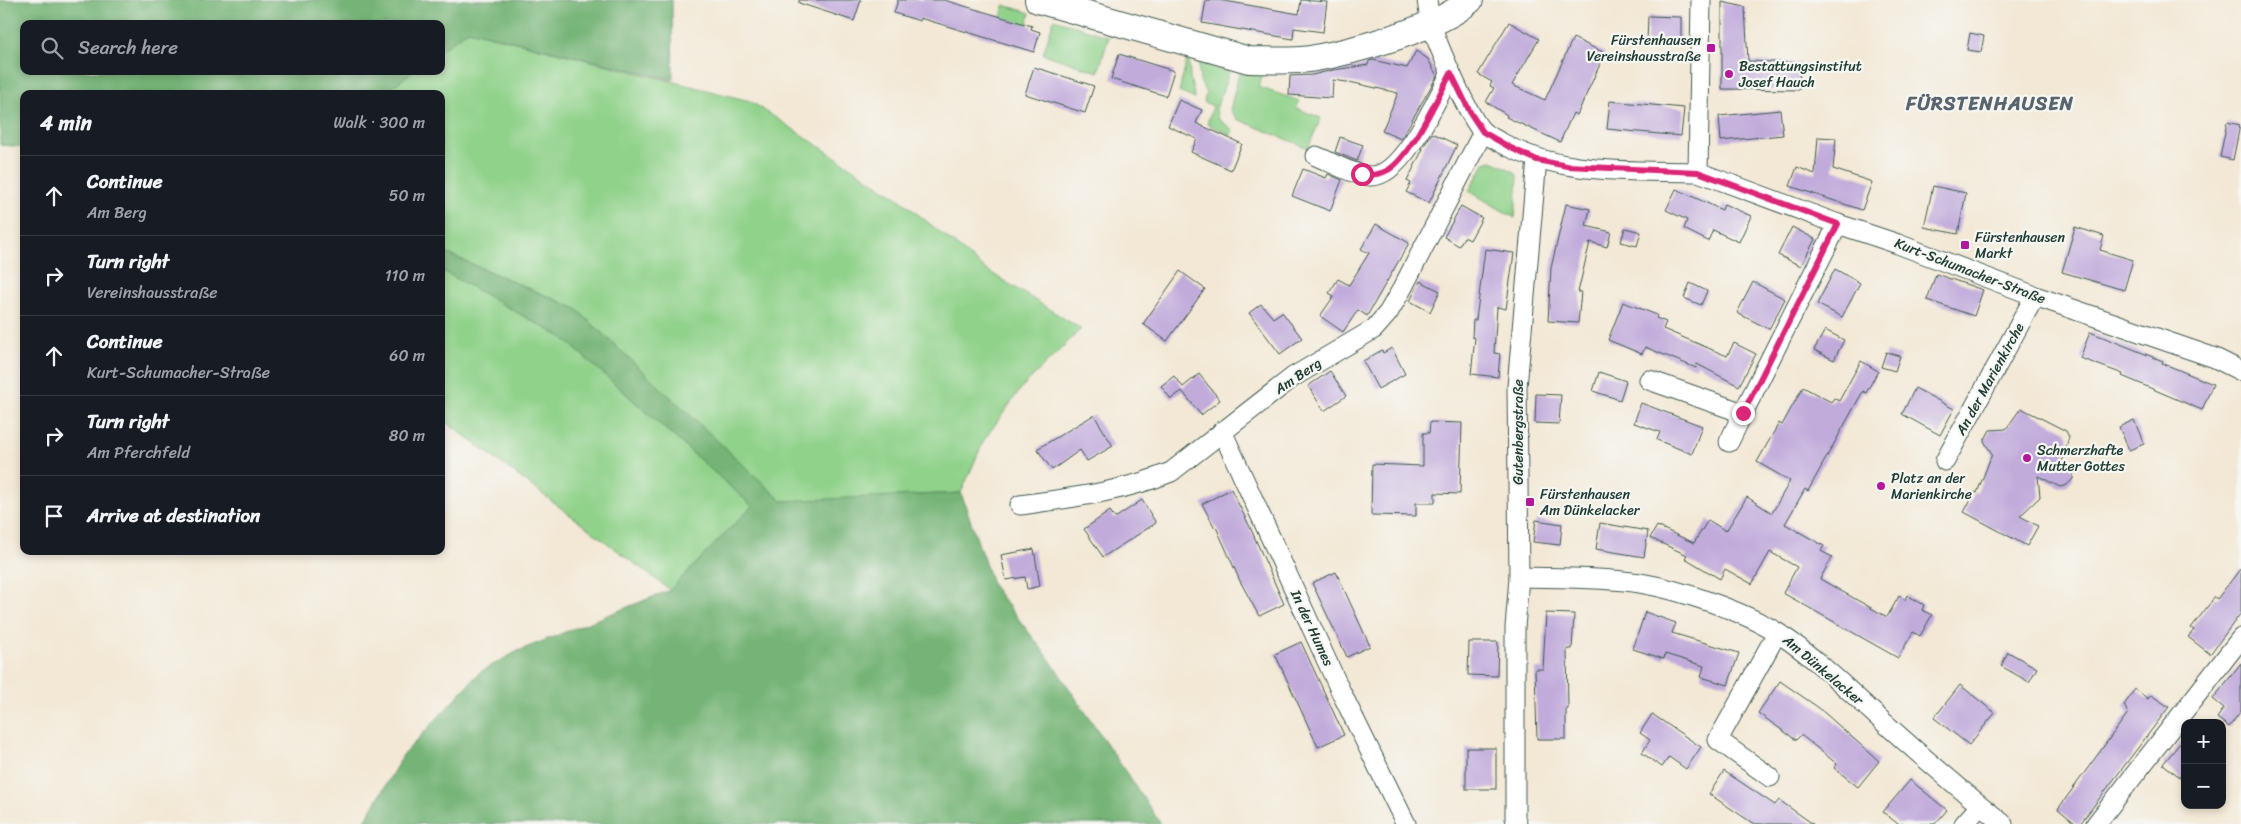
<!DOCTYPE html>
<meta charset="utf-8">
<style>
body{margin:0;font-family:Sriracha,sans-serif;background:#20242c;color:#f1f3f6}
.controls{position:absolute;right:15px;bottom:15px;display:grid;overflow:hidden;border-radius:10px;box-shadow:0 2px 8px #0003}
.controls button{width:45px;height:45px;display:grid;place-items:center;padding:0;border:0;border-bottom:1px solid #363941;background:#171b24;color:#f1f3f6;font:25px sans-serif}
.stop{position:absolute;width:15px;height:15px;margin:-11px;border:4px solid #db2777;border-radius:50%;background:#fff}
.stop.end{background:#db2777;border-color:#fff;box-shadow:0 1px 5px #0008}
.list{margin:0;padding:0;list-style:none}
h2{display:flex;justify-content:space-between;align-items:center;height:65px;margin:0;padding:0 20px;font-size:21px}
h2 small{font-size:16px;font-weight:400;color:#9ea1a6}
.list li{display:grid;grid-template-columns:32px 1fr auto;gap:15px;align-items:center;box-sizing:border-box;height:80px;padding:0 20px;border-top:1px solid #363941}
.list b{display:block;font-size:19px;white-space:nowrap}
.list p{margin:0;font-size:16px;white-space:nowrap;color:#9ea1a6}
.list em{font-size:16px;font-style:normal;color:#9ea1a6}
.icon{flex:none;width:28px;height:28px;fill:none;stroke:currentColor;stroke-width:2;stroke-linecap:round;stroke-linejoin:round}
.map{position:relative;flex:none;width:2241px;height:824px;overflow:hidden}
.search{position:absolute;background:#171b24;box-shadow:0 2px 8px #0003;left:20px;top:20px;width:425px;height:55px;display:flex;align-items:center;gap:12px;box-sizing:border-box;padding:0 18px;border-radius:10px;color:#9ea1a6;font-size:19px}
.panel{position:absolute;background:#171b24;box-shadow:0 2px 8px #0003;left:20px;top:90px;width:425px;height:465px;border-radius:10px}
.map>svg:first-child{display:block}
.green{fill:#90d28a;stroke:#58885f}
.forest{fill:#74b476;stroke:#4a7855}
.building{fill:#c1abdb}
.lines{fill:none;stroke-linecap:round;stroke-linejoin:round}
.street-casing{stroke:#3f574c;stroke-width:21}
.secondary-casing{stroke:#3f574c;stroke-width:28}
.street{stroke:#fff;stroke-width:19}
.secondary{stroke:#fff;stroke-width:26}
.route{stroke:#db2777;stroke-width:6}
.poi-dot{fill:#b5179e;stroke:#f6f6f2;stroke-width:2}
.labels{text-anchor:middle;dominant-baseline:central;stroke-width:4.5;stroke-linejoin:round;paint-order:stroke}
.poi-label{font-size:14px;fill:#1f3d34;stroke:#f6f6f2;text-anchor:start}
.street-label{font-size:14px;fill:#1f3d34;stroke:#f6f6f2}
.district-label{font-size:19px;font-weight:bold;letter-spacing:1px;fill:#58646e;stroke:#f6f6f2}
</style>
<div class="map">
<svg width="2241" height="824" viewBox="0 0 2241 824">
<rect width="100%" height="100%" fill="#f6f6f2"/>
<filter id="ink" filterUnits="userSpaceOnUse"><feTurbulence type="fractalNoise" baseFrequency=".02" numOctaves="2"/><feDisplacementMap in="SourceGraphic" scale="10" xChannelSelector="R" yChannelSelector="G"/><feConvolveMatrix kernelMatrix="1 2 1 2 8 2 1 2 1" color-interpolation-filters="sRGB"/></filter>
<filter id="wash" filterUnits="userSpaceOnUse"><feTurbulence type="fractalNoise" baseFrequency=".0096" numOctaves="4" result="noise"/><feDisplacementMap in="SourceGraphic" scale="20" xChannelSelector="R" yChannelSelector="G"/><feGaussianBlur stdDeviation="1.12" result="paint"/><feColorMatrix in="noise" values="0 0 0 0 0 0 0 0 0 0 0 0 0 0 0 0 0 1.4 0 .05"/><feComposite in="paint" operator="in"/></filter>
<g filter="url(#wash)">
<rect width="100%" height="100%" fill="#f3e8d5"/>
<g class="green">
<path d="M1004,5L1030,13L1027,25L1001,17Z"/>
<path d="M1054,19L1109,37L1098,72L1043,54Z"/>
<path d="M468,30L750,101L898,198L985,269L1081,329L1022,387L984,440L961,493L782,502L575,308L441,251V94H383L413,71H441V50Z"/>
<path d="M1187,59H1189L1190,77L1195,99L1179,92Z"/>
<path d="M1198,62L1229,72L1216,109L1218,119L1233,130L1231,135L1207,124L1213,106L1204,102L1206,93L1200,81Z"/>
<path d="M1239,73L1263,76L1258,87L1300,101L1296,108L1321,118L1308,148L1237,119L1230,110Z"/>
<path d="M1492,161L1515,172L1518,177L1515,218L1469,191L1485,163Z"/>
<path d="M441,270L563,338L753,506L670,590L441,418Z"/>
</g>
<g class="forest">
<path d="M0,0H672L673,80L468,30L441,50V24H24V71H413L383,94H24V147L0,145Z"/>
<path d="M441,251L575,308L782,501L961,493L993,586L1048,657L1161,824H363L403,755L480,672L518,651L670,590L752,506L563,338L441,270Z"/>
</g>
<g id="blocks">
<g class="building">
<path d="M799,0H861L854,21L799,3Z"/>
<path d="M898,0H944L1032,26L1031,29L1040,32L1034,52L920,18V21L894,13Z"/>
<path d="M1206,0H1219L1299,14L1301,0L1327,2L1323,32L1294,28L1293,39L1202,23Z"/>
<path d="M1722,2L1745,7L1748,61L1800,63L1799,90L1722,89Z"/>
<path d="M1648,16L1681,17V43H1647Z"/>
<path d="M1509,22L1539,39L1512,85L1545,100L1573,38L1605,53L1577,115L1573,113L1560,142L1506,117L1507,115L1486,102L1494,88L1490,86L1492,82L1478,74Z"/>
<path d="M1970,33L1984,36L1981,52L1967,50Z"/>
<path d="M1416,51L1428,59L1437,76L1401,139L1382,131L1398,93L1354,83L1333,80L1332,98L1289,95L1290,76L1312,75L1333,70L1368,65L1369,61L1373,60L1407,68Z"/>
<path d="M1119,54L1174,71L1166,96L1111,79Z"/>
<path d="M1034,67L1094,86L1085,113L1025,94Z"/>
<path d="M1179,100L1202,110L1196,123L1242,144L1231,170L1191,152L1197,139L1168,126Z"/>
<path d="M1610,101L1684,108L1681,136L1607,129Z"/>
<path d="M1780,110L1783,135L1721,141L1719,116Z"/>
<path d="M2227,122L2240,125L2233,160L2220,157Z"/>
<path d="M1432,133L1457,145L1429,203L1406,192L1411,183L1407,181L1423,149H1422Z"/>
<path d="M1340,137L1363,145L1357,161L1335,152Z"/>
<path d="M1818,137L1836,138L1833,169L1872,182L1862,210L1790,186L1797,167L1815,174Z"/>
<path d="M1303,169L1326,178L1328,174L1342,180L1330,211L1292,196Z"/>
<path d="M1933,186L1966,193L1958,234L1924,227Z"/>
<path d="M1676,189L1722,210L1724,204L1751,216L1739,242L1713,230L1708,241L1684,229L1687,220L1666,210Z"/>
<path d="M1566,204L1590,209L1586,226L1611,232L1607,247L1590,242L1578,292H1581L1578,323L1548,321L1551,268Z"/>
<path d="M1461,206L1482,218L1470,240L1464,237L1459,246L1444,237Z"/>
<path d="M1376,224L1409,243L1367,316L1358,310L1343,332L1320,316L1334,296L1329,293L1338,279L1349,285L1369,253L1361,249Z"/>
<path d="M1792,227L1815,239L1801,266L1778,255Z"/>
<path d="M2075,227L2104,236L2100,250L2133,260L2124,290L2062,272Z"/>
<path d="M1625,228L1641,232L1637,246L1621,242Z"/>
<path d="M1485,249L1514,253L1506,309L1497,307L1494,353L1500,354L1498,377L1471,374L1475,338L1472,337L1473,320H1476Z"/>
<path d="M1835,269L1860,283L1842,317L1817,304Z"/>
<path d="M1180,271L1205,289L1167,341L1143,324Z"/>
<path d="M1936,274L1983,290L1974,316L1927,300Z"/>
<path d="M1420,281L1440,291L1430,312L1410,301Z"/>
<path d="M1753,282L1785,299L1769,329L1737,313Z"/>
<path d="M1690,283L1707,291L1701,305L1684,298Z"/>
<path d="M1623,302L1657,315L1656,318L1666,322L1663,329L1727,356L1734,343L1756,354L1739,386L1697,364L1696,368L1645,347L1642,354L1608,340Z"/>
<path d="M1261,304L1273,318L1282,312L1302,338L1280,354L1249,313Z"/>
<path d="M1825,330L1844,340L1834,360L1814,350Z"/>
<path d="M2090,332L2163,361L2162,363L2213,384L2202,410L2122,376L2123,374L2080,358Z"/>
<path d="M1392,348L1405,374L1378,389L1363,361L1382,350L1383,353Z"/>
<path d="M1886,352L1900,356L1895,371L1881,367Z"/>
<path d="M1861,361L1878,371L1866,393L1863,391L1808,491L1805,489L1785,524L1824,546L1821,551L1832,557L1820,579L1887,617L1899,596L1905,600L1907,595L1924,605L1922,610L1932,615L1920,636L1913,632L1898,658L1783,593L1797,567L1770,552L1752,584L1725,569L1720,579L1685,558L1687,555L1650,538L1657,526L1694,543L1708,520L1726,531L1747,497L1772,513L1790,481L1757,462L1779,423L1782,425L1803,387L1831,402L1834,398L1839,401Z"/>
<path d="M1330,371L1346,396L1324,411L1308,386Z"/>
<path d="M1599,372L1626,381L1620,400L1593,391Z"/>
<path d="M1199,374L1220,400L1201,415L1182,391L1171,399L1161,386L1174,376L1183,387Z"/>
<path d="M1915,388L1954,409L1940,435L1902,414Z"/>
<path d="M1536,394L1561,395L1559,424L1535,423Z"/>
<path d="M1641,403L1702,426L1692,454L1657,440L1660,432L1634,423Z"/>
<path d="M2021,408L2066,431L2069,437L2062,461L2069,464L2073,471V479L2067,485L2060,487L2038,476L2040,497L2020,516L2038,526L2027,546L1964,512L1975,492L1977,493L1992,454L1984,441L1990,430L2006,429Z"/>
<path d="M1094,415L1113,446L1087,461L1080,450L1052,470L1037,449Z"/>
<path d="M2134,420L2144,444L2129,450L2119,427Z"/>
<path d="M1430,422L1462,423L1460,494L1435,493V503H1416V516L1371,515L1372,464L1423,466V433H1429Z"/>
<path d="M1231,489L1250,527L1284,604L1259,616L1240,581L1216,527L1215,528L1202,504Z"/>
<path d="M1142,500L1156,523L1103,557L1084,529L1110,511L1115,518Z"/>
<path d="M1536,520L1562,524L1560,545L1533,542Z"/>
<path d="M1600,523L1648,531L1644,557L1596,549Z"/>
<path d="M1034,549L1040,586L1027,589L1025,577L1006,580L1001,555Z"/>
<path d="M2241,568V613L2210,654L2188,637L2194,630L2191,628L2215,597L2217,599Z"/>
<path d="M1336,572L1370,646L1347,657L1312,583Z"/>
<path d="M1645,612L1676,623L1672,633L1739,653L1728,685L1701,677L1704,666L1665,654L1664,659L1633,649Z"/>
<path d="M1546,613L1574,614L1572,649H1567L1568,709H1566V739H1537L1535,669H1543Z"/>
<path d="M1301,642L1344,735L1318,747L1275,654Z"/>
<path d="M1469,642H1498L1497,676L1468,675Z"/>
<path d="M2008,652L2037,668L2029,682L2001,666Z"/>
<path d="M2241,663V711L2229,727L2217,718L2224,708L2213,699Z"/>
<path d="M1780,681L1819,708L1879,761L1858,787L1834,768L1837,764L1801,735L1796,740L1758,713Z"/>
<path d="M1960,685L1995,713L1969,745L1934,718Z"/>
<path d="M2135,689L2148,699L2151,695L2169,707L2080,824H2076L2058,809L2128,713L2124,705Z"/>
<path d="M1652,714L1701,747L1686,769L1669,757L1662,767L1642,753L1650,740L1640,733Z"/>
<path d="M2185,737V781L2163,764Z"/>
<rect x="1466" y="748" width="30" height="41"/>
<path d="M1724,771L1775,805L1779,800L1813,824H1754L1709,794Z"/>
<path d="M1910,780L1947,810L1935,824H1898L1883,812Z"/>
</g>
</g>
</g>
<g filter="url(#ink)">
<use href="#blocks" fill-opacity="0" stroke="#3f574c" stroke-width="1"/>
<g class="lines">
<g class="street-casing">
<g id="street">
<path d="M1427,0C1428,7 1429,15 1431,23C1436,42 1470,120 1483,132C1488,136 1495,139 1500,142C1559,176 1632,170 1698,172L1701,0"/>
<path d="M1316,156C1333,163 1353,175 1371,176C1403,177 1437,98 1451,73"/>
<path d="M1698,172L1838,224L1898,244L2035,296L2215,358L2241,371"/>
<path d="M1649,380L1743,413L1838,224"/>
<path d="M1222,431L1341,692L1406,824"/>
<path d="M1729,442L1743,413"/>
<path d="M1945,461L2035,296"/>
<path d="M1020,505C1071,498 1123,492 1171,472L1293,377L1374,329L1388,313L1402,289L1483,132"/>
<path d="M1519,577C1559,578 1600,577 1640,583C1681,590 1743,611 1778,633C1815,657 1847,689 1879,718C1920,755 1961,790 2003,824"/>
<path d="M1770,777L1718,740L1777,633"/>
<path d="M1517,824L1515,818V628L1519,577L1517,387L1537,159"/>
<path d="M1964,824L1980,806"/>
<path d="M2096,824L2241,638"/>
</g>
</g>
<g class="secondary-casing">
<path id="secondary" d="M1038,0L1249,60C1269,60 1290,62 1310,59C1352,52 1440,28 1470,0"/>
</g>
<use href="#street" class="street"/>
<use href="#secondary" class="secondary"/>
</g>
</g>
<g class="lines" filter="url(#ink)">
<path class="route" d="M1362,174C1372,176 1379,175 1388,170C1410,158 1438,96 1451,73L1471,114L1483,132L1511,148L1537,160L1567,166L1698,172L1838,224L1743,413"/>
</g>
<g class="poi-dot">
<rect x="1706" y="43" width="10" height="10" rx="2.5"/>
<circle cx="1729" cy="74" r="5"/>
<rect x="1960" y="240" width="10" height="10" rx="2.5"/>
<circle cx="2027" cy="458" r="5"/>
<circle cx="1881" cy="486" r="5"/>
<rect x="1525" y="497" width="10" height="10" rx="2.5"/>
</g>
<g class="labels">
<g class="poi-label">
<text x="1701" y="40" text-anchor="end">Fürstenhausen<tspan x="1701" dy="16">Vereinshausstraße</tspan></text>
<text x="1739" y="66">Bestattungsinstitut<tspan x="1739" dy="16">Josef Hauch</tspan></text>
<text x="1975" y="237">Fürstenhausen<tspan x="1975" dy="16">Markt</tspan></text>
<text x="2037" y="450">Schmerzhafte<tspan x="2037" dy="16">Mutter Gottes</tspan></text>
<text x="1891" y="478">Platz an der<tspan x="1891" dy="16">Marienkirche</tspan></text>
<text x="1540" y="494">Fürstenhausen<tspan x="1540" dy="16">Am Dünkelacker</tspan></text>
</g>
<g class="street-label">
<text transform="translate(1970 271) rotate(21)">Kurt-Schumacher-Straße</text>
<text transform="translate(1298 376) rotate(-34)">Am Berg</text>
<text transform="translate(1990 379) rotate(-61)">An der Marienkirche</text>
<text transform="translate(1518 432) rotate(-90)">Gutenbergstraße</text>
<text transform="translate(1312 628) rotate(65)">In der Humes</text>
<text transform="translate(1823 670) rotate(40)">Am Dünkelacker</text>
</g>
<g class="district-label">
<text x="1990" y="103">FÜRSTENHAUSEN</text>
</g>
</g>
</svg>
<div class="controls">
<button>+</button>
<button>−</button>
</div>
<div class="stop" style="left:1362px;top:174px"></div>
<div class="stop end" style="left:1743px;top:413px"></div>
<div class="search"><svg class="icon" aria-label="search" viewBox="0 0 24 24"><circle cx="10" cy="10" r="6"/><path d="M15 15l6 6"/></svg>Search here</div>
<section class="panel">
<h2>4 min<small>Walk · 300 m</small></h2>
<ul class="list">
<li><svg class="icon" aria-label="ahead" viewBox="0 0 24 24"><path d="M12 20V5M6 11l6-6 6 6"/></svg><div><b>Continue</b><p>Am Berg</p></div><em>50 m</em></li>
<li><svg class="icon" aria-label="right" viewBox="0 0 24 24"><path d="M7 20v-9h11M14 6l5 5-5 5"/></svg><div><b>Turn right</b><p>Vereinshausstraße</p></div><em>110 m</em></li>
<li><svg class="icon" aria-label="ahead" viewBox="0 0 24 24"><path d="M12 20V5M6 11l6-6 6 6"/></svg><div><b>Continue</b><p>Kurt-Schumacher-Straße</p></div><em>60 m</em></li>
<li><svg class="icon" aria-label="right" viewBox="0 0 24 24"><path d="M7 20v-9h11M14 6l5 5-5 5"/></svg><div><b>Turn right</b><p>Am Pferchfeld</p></div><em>80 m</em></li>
<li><svg class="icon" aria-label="arrive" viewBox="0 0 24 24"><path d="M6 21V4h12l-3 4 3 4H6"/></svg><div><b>Arrive at destination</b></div></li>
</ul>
</section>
</div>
